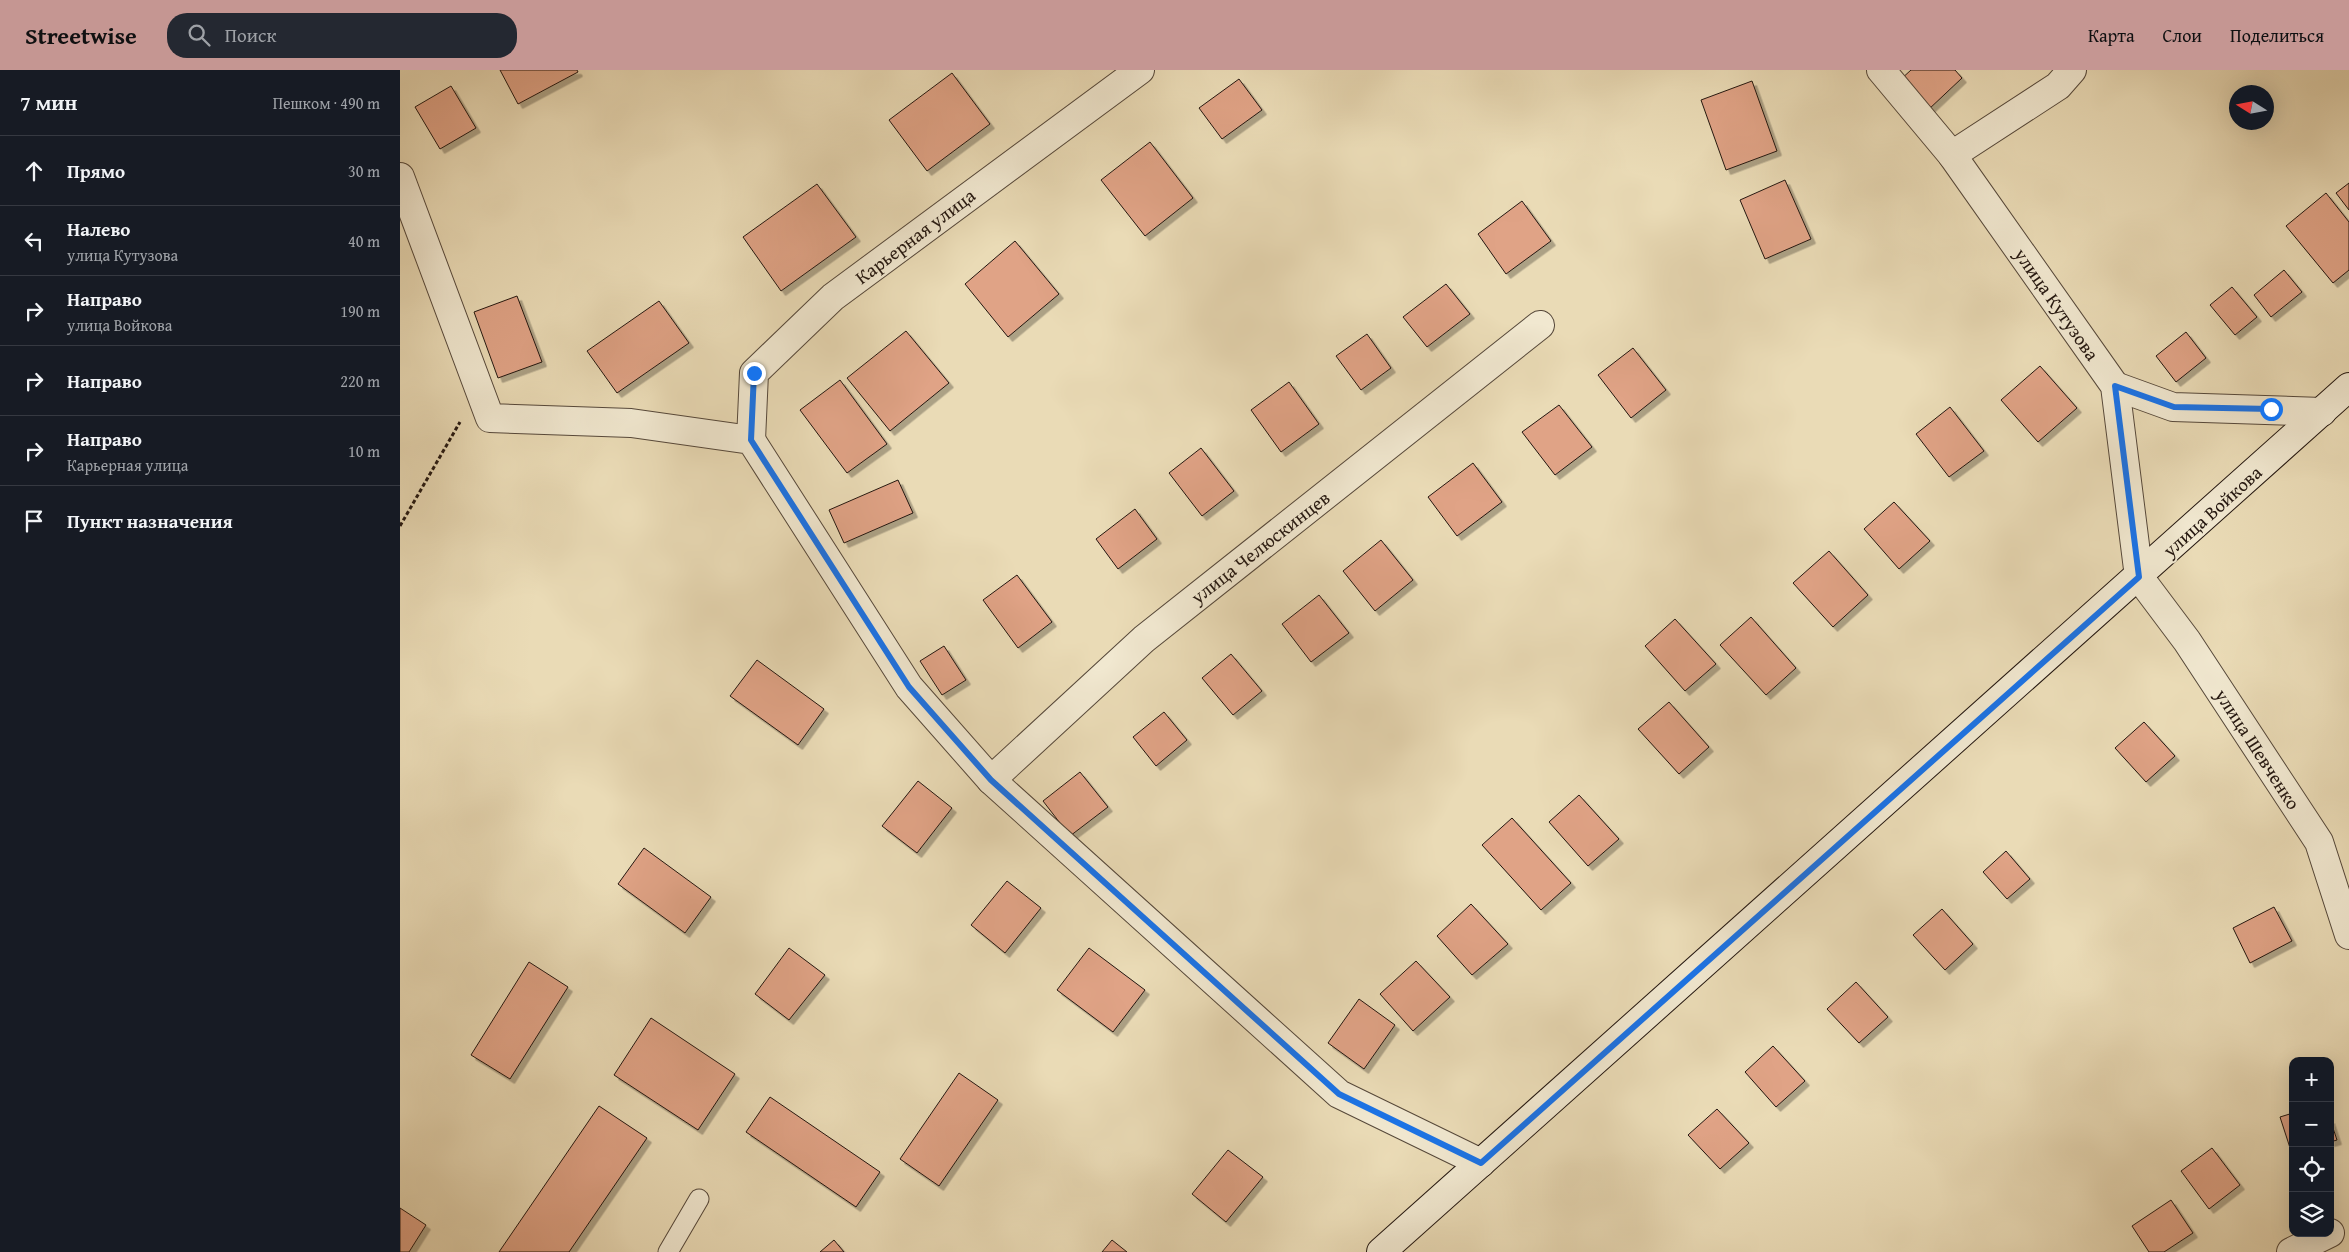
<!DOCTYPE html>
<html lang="ru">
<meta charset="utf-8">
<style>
body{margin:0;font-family:"Gentium Book Plus",serif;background:#242831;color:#f1f3f6}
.controls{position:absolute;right:15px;bottom:15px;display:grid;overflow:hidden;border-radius:10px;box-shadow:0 5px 20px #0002}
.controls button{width:45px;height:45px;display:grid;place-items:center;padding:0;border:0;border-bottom:1px solid #363941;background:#171b24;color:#f1f3f6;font:25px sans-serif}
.compass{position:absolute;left:1829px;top:15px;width:45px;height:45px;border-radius:50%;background:#171b24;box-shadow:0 5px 20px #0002;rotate:281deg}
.stop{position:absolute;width:15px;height:15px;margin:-11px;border:4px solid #1a73e8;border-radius:50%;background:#fff}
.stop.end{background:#1a73e8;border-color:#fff;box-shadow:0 1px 5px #0008}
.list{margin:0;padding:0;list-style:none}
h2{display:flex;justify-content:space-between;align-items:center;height:65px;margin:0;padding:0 20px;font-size:21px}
h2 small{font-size:16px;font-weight:400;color:#9ea1a6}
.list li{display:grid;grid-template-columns:32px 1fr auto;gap:15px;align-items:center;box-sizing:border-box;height:70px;padding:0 20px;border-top:1px solid #363941}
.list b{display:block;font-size:19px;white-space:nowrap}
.list p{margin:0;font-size:16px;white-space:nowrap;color:#9ea1a6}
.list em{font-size:16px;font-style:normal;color:#9ea1a6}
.icon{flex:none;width:28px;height:28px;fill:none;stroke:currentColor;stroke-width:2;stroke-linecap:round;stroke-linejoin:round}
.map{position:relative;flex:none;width:1949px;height:1182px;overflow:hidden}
header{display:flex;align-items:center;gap:30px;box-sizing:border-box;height:70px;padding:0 25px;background:#c59692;color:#111}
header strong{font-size:24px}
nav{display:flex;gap:28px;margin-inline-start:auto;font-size:18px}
.search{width:350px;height:45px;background:#242831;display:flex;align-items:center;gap:12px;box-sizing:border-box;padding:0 18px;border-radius:20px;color:#9ea1a6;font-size:19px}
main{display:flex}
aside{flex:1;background:#171b24}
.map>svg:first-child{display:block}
.building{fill:#e0a386;stroke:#241710;filter:url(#shadow)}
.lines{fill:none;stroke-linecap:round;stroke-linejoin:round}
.lane-casing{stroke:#56483a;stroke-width:21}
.street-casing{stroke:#56483a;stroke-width:30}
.secondary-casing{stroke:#241710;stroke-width:30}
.path{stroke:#241710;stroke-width:3;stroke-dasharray:4 2.5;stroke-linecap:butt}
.lane{stroke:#f1e8d0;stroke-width:19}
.street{stroke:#f1e8d0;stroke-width:28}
.secondary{stroke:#f1e8d0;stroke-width:28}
.route{stroke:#1a73e8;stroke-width:6}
.labels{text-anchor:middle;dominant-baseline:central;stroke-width:4;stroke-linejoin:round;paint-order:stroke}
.street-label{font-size:19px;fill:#241710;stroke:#f1e8d0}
</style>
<header>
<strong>Streetwise</strong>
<div class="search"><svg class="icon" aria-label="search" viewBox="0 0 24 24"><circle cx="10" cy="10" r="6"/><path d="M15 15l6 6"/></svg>Поиск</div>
<nav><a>Карта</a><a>Слои</a><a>Поделиться</a></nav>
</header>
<main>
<aside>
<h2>7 мин<small>Пешком · 490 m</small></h2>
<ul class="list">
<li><svg class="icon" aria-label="ahead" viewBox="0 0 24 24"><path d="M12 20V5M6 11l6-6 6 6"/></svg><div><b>Прямо</b></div><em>30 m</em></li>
<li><svg class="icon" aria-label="left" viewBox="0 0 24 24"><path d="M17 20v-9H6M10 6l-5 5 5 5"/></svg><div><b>Налево</b><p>улица Кутузова</p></div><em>40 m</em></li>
<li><svg class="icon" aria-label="right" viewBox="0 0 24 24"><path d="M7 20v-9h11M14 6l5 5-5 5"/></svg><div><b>Направо</b><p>улица Войкова</p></div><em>190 m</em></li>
<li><svg class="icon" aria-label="right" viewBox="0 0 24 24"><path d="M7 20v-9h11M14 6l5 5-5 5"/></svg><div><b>Направо</b></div><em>220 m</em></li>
<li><svg class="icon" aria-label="right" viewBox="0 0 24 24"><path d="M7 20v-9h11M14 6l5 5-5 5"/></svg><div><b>Направо</b><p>Карьерная улица</p></div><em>10 m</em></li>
<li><svg class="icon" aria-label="arrive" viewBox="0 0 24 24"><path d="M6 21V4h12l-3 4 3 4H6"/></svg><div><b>Пункт назначения</b></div></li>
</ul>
</aside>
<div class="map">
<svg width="1949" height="1182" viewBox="0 0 1949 1182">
<defs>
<filter id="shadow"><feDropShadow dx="4.5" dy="4.5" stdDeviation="0" flood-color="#0004"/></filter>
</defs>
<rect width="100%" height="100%" fill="#eadbb6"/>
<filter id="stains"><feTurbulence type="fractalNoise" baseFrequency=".004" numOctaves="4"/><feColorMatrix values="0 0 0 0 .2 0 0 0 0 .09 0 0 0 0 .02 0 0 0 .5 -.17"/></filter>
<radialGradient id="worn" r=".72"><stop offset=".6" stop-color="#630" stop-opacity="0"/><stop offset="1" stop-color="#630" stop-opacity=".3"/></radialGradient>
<g class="building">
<path d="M100,0H177L178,2L118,34Z"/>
<path d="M1511,0H1555L1562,8L1528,40L1500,10Z"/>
<path d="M552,3L590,54L527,101L489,50Z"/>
<path d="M839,9L862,40L822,69L799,38Z"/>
<path d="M1352,11L1377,81L1326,100L1301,30Z"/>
<path d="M51,16L76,58L40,79L15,37Z"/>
<path d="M750,72L793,128L745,166L701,110Z"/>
<path d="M1385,110L1411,169L1365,189L1340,130Z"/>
<path d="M1949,113V140L1936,123Z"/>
<path d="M417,114L456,167L381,221L343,167Z"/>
<path d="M1926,123L1949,152V200L1933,213L1886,156Z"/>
<path d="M1122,131L1151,171L1106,204L1078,164Z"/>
<path d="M615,171L659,224L608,267L565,214Z"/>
<path d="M1884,200L1902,222L1871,247L1854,225Z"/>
<path d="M1046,214L1070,244L1027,277L1003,247Z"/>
<path d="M1832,217L1857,247L1835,265L1810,235Z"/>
<path d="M117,226L142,292L98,308L74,242Z"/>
<path d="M259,231L289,273L217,323L187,281Z"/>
<path d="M506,261L549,313L490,361L447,308Z"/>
<path d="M1786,262L1806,288L1776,312L1756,286Z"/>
<path d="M967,264L991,298L961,320L936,286Z"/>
<path d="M1233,278L1266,320L1231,348L1198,305Z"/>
<path d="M1640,296L1677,338L1638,372L1601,330Z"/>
<path d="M440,310L487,374L447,403L400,340Z"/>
<path d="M889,312L919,354L881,382L851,340Z"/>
<path d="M1159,335L1192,377L1155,405L1122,362Z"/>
<path d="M1550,337L1584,381L1549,407L1516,364Z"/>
<path d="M801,378L834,421L802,446L769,403Z"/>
<path d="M1073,393L1102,432L1057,466L1028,427Z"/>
<path d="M498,410L513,443L444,473L429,440Z"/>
<path d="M1494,432L1530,471L1499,499L1464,459Z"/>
<path d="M735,439L757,469L718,499L696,469Z"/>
<path d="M981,470L1013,510L975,541L943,501Z"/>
<path d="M1429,481L1468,525L1433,557L1393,513Z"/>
<path d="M617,505L652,552L618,578L583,530Z"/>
<path d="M919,525L949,563L911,592L882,554Z"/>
<path d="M1351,547L1396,598L1366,625L1320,575Z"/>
<path d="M1275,549L1316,594L1285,621L1245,576Z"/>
<path d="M544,576L566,610L542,625L520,591Z"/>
<path d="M831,584L862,621L833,645L802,608Z"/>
<path d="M357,590L424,639L398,675L330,626Z"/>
<path d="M1269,632L1309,677L1279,704L1238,659Z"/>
<path d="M764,642L787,670L756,696L733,667Z"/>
<path d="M1744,652L1775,686L1746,712L1715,678Z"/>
<path d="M680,702L708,737L670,766L643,731Z"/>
<path d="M518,711L552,738L517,783L482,756Z"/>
<path d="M1179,725L1219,769L1188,796L1149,752Z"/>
<path d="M1112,748L1171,813L1141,840L1082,775Z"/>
<path d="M244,778L311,827L285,863L218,814Z"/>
<path d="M1606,781L1630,809L1607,829L1583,802Z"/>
<path d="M607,811L641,838L605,883L571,855Z"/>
<path d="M1071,834L1108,874L1072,905L1037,866Z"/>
<path d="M1874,837L1892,871L1850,893L1833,858Z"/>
<path d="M1542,839L1573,874L1545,900L1513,865Z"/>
<path d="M389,878L425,905L389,950L355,924Z"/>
<path d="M689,878L745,920L713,962L657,920Z"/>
<path d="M1016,891L1050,927L1013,961L980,924Z"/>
<path d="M129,892L168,917L110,1009L71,985Z"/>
<path d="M1456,912L1488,947L1459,973L1427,939Z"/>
<path d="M959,929L995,955L964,999L928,973Z"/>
<path d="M251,948L335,1004L298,1060L214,1005Z"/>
<path d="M1373,976L1405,1011L1376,1037L1345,1002Z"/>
<path d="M559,1003L598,1030L539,1116L500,1089Z"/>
<path d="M370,1027L480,1102L456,1137L346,1062Z"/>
<path d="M199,1036L247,1068L169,1182H99Z"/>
<path d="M1317,1039L1349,1073L1320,1099L1288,1065Z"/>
<path d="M1893,1043V1084H1892L1880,1047Z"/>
<path d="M1930,1049L1937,1070L1930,1072Z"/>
<path d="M1812,1078L1840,1115L1809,1139L1781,1101Z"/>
<path d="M828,1080L863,1107L826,1152L792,1124Z"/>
<path d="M1771,1130L1793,1163L1764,1182H1749L1732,1156Z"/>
<path d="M0,1138L26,1155L9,1182H0Z"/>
<path d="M434,1170L444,1182H420Z"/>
<path d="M712,1170L727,1182H702Z"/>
</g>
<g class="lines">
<g class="lane-casing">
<path id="lane" d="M268,1182L299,1129"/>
</g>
<g class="street-casing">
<g id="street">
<path d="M1481,0L1552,85L1715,316L1739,507L1787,571L1919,772L1949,865"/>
<path d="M1552,85L1658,16L1672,0"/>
<path d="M0,107L90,348L231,353L351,370L509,617L591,710L939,1024L1081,1093"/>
<path d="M1715,316L1773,337L1922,342"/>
<path d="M351,370L354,303L433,227L740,0"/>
<path d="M591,710L744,569L1140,255"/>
<path d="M1891,1182L1930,1163"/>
</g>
</g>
<g class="secondary-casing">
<path id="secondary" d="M981,1182L1949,317"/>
</g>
<path class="path" d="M0,456L60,352"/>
<use href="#lane" class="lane"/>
<use href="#street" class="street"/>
<use href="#secondary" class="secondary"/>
</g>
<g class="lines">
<path class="route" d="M354,303L351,370L509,617L591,710L939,1024L1081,1093L1739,507L1715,316L1774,337L1871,339"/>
</g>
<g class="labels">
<g class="street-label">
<text transform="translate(515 166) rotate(-37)">Карьерная улица</text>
<text transform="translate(1657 234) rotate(55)">улица Кутузова</text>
<text transform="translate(1812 441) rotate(-42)">улица Войкова</text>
<text transform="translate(860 477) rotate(-38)">улица Челюскинцев</text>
<text transform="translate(1858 679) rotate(57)">улица Шевченко</text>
</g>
</g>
<rect width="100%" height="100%" filter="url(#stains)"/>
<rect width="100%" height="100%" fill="url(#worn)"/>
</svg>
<div class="controls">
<button>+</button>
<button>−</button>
<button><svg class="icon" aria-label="locate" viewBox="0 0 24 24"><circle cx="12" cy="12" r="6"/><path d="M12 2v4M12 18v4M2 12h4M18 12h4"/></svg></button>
<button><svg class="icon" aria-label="layers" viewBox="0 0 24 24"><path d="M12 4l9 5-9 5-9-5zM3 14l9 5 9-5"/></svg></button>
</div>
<svg class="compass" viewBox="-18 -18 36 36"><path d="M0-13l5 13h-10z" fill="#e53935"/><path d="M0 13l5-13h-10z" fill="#9ea1a6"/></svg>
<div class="stop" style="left:1871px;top:339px"></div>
<div class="stop end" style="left:354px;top:303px"></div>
</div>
</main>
